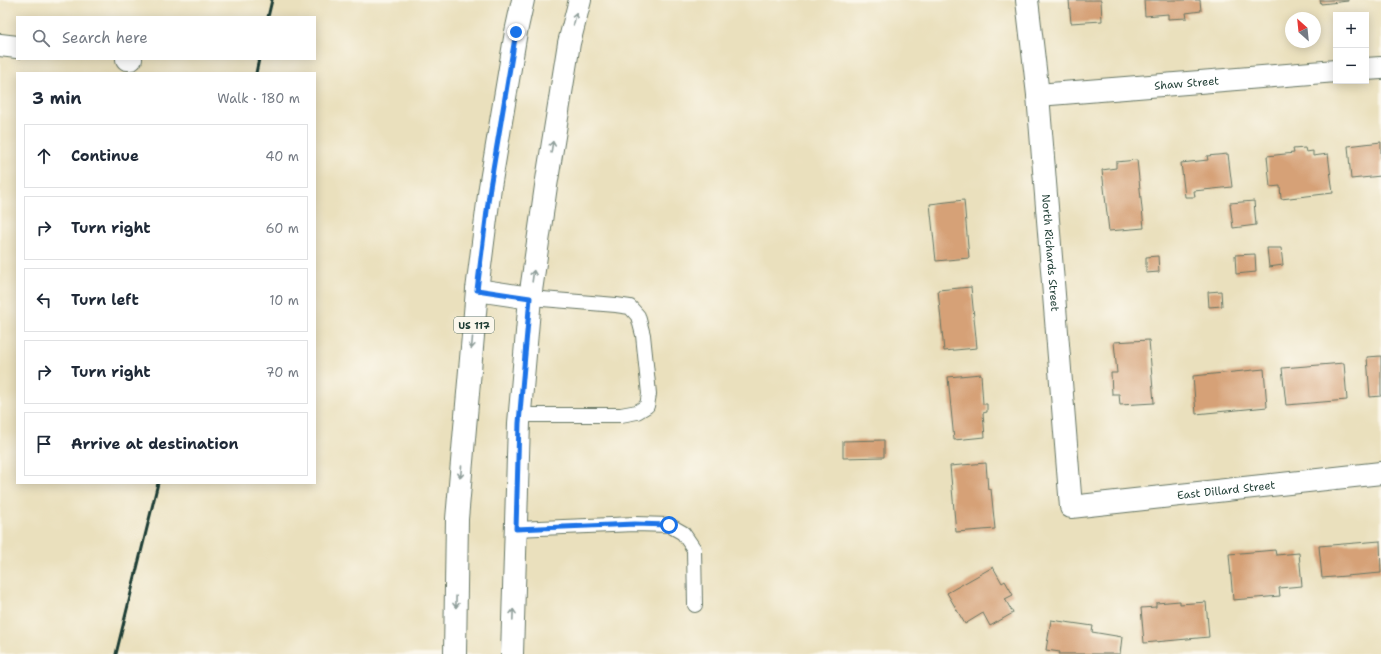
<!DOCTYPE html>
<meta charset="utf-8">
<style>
body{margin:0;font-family:"Shantell Sans",sans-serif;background:#f2f2f3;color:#1f2937}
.controls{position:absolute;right:12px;top:12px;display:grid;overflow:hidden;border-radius:0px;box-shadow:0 2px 10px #0003}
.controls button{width:36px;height:36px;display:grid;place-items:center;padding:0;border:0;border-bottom:1px solid #e0e1e3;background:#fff;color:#1f2937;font:20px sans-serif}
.compass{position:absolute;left:1285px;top:12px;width:36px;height:36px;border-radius:50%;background:#fff;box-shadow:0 2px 10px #0003;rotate:333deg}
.stop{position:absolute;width:12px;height:12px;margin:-9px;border:3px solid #1a73e8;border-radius:50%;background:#fff}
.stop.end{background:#1a73e8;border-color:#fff;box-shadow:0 1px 4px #0008}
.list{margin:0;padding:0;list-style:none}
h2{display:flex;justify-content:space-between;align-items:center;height:52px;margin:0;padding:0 16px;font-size:17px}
h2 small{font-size:13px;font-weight:400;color:#747a83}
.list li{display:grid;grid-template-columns:26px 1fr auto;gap:12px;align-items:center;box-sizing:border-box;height:64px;margin:0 8px 8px;padding:0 8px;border:1px solid #e0e1e3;border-radius:0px}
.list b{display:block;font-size:15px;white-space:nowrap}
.list em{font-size:13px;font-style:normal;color:#747a83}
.icon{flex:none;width:22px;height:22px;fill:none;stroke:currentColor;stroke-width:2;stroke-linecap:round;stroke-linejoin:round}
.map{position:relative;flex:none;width:1381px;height:654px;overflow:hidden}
.search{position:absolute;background:#fff;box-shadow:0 2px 10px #0003;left:16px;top:16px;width:300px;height:44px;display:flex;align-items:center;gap:10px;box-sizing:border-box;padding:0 14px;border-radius:0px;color:#747a83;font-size:15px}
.panel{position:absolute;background:#fff;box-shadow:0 2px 10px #0003;left:16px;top:72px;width:300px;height:412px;border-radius:0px}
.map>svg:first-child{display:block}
.building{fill:#d6a177}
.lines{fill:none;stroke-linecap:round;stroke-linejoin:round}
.lane-casing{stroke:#667664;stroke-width:16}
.street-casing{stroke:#667664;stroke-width:24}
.primary-casing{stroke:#667664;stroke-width:24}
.lane{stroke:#fff;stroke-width:14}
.street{stroke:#fff;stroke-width:22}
.primary{stroke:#fff;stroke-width:22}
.rail{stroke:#1f3d34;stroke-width:3}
.oneway{stroke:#8f9e9a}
.route{stroke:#1a73e8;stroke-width:5}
.labels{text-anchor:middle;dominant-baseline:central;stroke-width:4;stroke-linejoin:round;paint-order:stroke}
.shield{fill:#fbf7ec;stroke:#61756b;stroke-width:1}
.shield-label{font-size:10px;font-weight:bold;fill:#1f3d34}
.street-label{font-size:11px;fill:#1f3d34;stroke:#fbf7ec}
</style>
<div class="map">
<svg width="1381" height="654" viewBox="0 0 1381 654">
<rect width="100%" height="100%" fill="#fbf7ec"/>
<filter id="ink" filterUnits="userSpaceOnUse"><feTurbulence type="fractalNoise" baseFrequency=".025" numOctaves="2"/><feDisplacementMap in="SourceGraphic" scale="8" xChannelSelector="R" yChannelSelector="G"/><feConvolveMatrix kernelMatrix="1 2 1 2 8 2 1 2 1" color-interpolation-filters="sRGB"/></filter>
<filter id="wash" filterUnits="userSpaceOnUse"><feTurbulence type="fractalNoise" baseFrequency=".012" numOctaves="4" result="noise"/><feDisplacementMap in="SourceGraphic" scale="16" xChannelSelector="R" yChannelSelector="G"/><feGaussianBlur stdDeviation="0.9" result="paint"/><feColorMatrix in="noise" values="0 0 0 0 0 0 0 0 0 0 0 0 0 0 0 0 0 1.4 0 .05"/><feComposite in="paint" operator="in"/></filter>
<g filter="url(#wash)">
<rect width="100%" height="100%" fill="#eae0bd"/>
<g id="blocks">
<g class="building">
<path d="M1069,0H1101L1102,21L1071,23Z"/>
<path d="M1144,0H1200L1201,11L1186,13L1187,18L1168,19V14L1145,16Z"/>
<path d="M1320,0H1348V1L1321,4Z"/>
<path d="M1381,142V176L1351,179L1348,146Z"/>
<path d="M1305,148L1306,152L1313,151V156L1328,154L1333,193L1281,199L1280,186L1270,187L1267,156L1294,153L1293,149Z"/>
<path d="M1228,154L1232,187L1194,191L1195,197H1185L1181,163L1208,160L1207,156Z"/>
<path d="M1137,160L1144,228L1109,231L1102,170L1116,168V162Z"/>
<path d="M964,200L969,258L936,261L930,204Z"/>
<path d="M1254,201L1256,225L1233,228L1230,203Z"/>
<path d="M1267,248H1281L1283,265L1269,267Z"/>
<path d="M1255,254L1256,272L1236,274L1235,255Z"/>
<path d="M1158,256L1159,272L1146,273V257Z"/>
<path d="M971,287L977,348L944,351L938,290Z"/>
<path d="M1221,291L1222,306L1209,307L1208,292Z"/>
<path d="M1149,340L1154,403L1120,405L1119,394H1112L1111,373H1117L1114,342Z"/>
<path d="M1381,356V396L1370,397L1367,357Z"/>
<path d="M1344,363L1347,400L1286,405L1282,368Z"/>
<path d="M1264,369L1267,407L1196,414L1193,376Z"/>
<path d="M981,374L983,404H987V412L983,413L985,437L954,440L948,377Z"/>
<path d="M884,440V457L843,458V441Z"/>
<path d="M986,463L988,490L991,489L995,529L956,532L950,466Z"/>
<path d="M1380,541L1381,573L1322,578L1319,546Z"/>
<path d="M1275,550L1276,555L1299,553L1302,586L1279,588L1280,596L1233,600L1229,554Z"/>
<path d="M993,567L1002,583L1005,581L1013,595L1005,599L1013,613L990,626L983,613L965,624L947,593Z"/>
<path d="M1180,601V604L1206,602L1209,637L1144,643L1141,608L1156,607V603Z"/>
<path d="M1051,620L1093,626L1092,632L1122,637L1120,654H1059L1060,652L1046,650Z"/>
</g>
</g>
</g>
<g filter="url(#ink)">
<use href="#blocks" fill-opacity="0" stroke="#667664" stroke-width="1"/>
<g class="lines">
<g class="lane-casing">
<g id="lane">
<path d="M520,415H621L637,412L647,406L649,394L643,335L638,316L630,307L616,305L530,298"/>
<path d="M516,529L635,524L669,525L683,533L694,549L695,605"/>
</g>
</g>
<g class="street-casing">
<g id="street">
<path id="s1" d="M1027,0L1038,95L1071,507L1381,473"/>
<path d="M0,45L17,47"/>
<path d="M127,59H131"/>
<path d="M1366,69L1381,68"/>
<path id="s2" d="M1038,95L1336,71"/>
</g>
</g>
<g class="primary-casing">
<g id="primary">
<path d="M477,290L530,298"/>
<path d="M455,654L457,519L477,290L490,187L516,32L523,0"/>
<path d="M512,654L519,423L530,298L546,186L569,43L580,0"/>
</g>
</g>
<use href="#lane" class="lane"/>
<use href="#street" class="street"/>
<use href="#primary" class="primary"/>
<g class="rail">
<path d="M268,17L272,0"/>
<path d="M256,73L259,59"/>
<path d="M116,654L158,483"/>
</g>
</g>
<defs><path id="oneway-shaft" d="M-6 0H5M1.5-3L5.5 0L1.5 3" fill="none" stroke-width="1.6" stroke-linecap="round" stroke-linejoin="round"/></defs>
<g class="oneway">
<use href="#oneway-shaft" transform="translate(575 19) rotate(-76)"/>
<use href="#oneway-shaft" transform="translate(552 147) rotate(-81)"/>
<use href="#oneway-shaft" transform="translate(533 276) rotate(-82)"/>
<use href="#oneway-shaft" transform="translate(472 343) rotate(95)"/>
<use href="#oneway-shaft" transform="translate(461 472) rotate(95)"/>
<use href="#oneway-shaft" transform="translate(456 602) rotate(91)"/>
<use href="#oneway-shaft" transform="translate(513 615) rotate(-88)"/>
</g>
</g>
<g class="lines" filter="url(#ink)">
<path class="route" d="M516,32L490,187L477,290L530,298L519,423L516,529L635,524L669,525"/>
</g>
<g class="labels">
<rect class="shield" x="454" y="317" width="40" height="16" rx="3"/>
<g class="shield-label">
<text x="474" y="325">US 117</text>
</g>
<g class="street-label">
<text stroke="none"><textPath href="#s2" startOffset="149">Shaw Street</textPath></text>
<text stroke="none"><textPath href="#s1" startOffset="254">North Richards Street</textPath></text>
<text stroke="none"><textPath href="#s1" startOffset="665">East Dillard Street</textPath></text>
</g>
</g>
</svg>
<div class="controls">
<button>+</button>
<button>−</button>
</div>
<svg class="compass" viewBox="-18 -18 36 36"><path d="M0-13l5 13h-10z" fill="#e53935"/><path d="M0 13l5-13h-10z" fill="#747a83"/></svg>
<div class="stop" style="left:669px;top:525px"></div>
<div class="stop end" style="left:516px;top:32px"></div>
<div class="search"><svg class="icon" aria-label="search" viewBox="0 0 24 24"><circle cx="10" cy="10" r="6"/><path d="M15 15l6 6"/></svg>Search here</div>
<section class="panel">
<h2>3 min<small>Walk · 180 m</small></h2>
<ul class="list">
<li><svg class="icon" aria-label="ahead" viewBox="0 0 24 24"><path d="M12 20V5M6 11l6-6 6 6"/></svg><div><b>Continue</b></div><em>40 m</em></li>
<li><svg class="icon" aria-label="right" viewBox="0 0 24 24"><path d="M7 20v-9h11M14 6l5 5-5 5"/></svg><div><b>Turn right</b></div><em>60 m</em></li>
<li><svg class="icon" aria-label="left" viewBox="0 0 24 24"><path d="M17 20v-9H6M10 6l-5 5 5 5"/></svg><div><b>Turn left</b></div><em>10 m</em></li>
<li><svg class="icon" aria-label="right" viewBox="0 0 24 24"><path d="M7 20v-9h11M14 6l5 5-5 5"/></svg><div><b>Turn right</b></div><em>70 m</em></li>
<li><svg class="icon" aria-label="arrive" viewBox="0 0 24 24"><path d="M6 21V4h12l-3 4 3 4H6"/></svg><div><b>Arrive at destination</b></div></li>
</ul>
</section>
</div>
